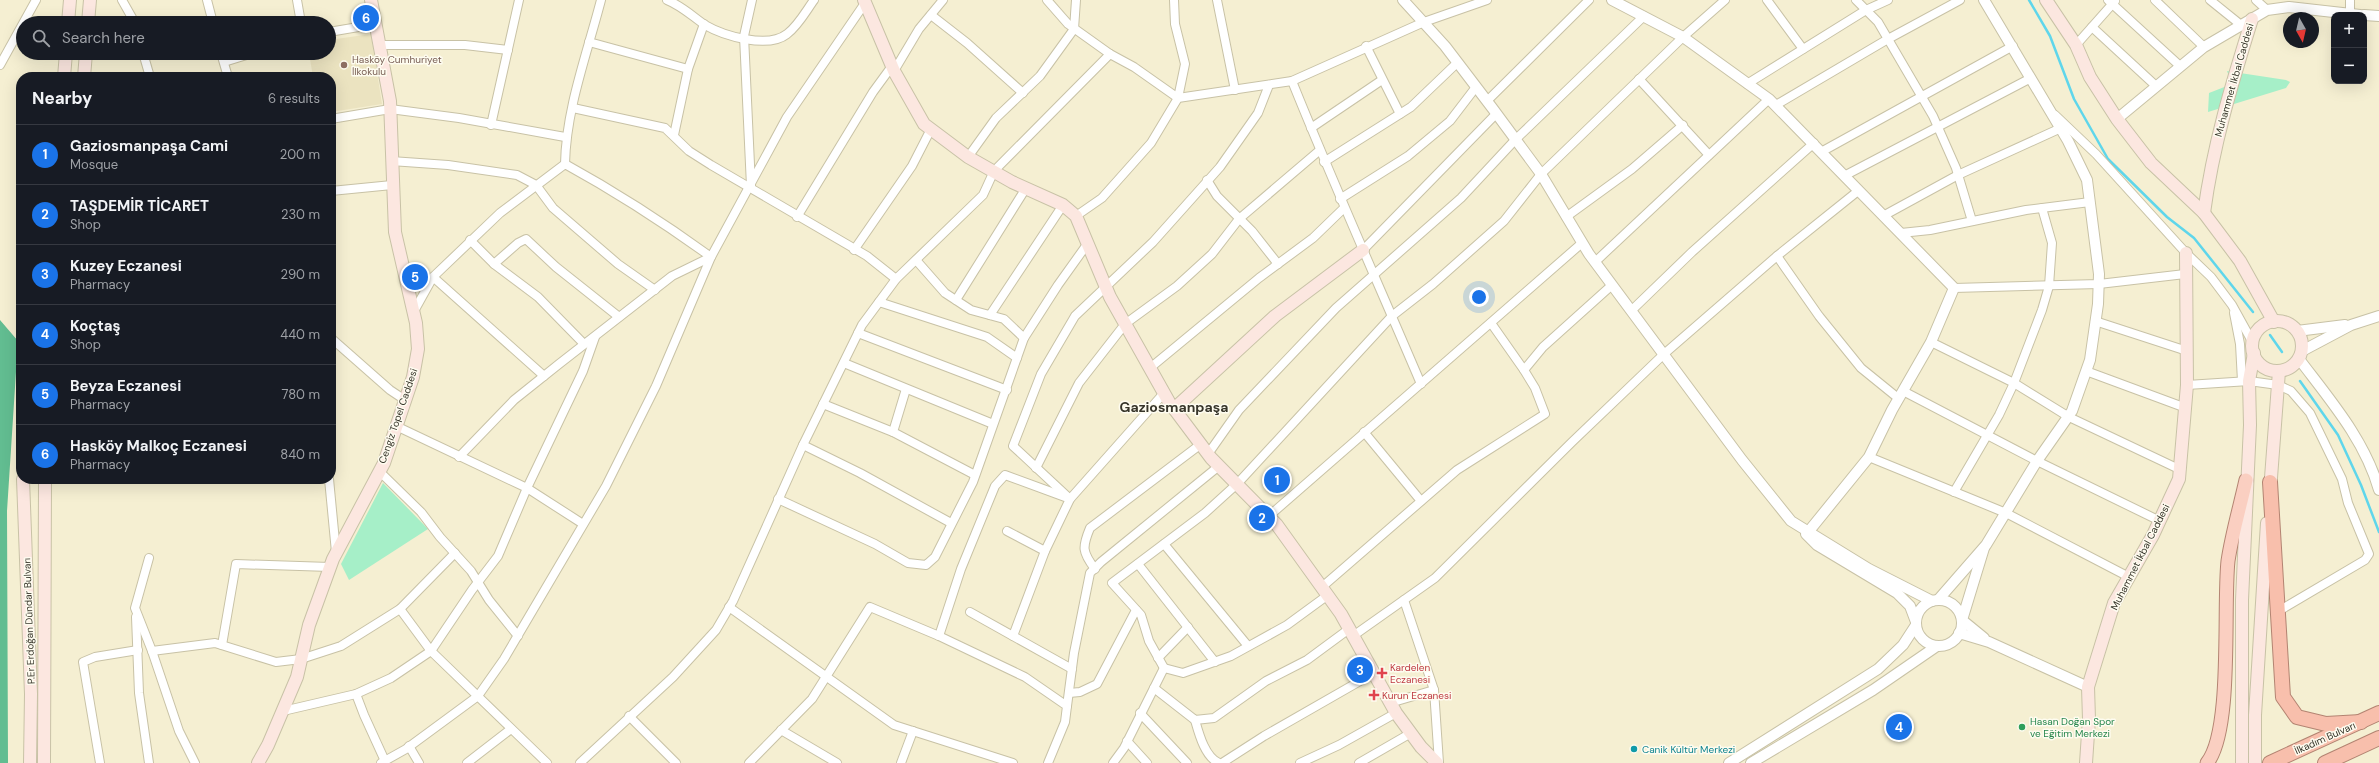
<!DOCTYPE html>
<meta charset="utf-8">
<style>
body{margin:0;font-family:"DM Sans",sans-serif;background:#20242c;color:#f1f3f6}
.controls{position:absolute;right:12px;top:12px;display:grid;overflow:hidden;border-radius:8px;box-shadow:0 4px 16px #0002}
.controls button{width:36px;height:36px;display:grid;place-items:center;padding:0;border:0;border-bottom:1px solid #363941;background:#171b24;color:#f1f3f6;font:20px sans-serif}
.compass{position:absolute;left:2283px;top:12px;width:36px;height:36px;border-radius:50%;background:#171b24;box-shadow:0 4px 16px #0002;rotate:172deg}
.you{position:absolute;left:1479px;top:297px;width:14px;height:14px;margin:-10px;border:3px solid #fff;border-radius:50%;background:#1a73e8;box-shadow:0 0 0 6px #1a73e833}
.badge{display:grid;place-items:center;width:26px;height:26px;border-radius:50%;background:#1a73e8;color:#fff;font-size:13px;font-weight:700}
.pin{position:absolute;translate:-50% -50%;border:2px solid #fff;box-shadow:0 1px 4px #0006}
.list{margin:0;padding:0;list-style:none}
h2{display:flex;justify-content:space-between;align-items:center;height:52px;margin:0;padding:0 16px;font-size:17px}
h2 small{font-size:13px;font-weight:400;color:#9ea1a6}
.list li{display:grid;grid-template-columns:26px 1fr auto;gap:12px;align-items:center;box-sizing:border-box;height:60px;padding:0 16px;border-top:1px solid #363941}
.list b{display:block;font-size:15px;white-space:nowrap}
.list p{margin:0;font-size:13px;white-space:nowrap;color:#9ea1a6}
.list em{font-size:13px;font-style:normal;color:#9ea1a6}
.icon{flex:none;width:22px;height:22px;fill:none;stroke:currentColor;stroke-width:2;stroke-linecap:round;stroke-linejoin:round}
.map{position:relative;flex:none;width:2379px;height:763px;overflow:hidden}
.search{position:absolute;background:#171b24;box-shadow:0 4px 16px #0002;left:16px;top:16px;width:320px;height:44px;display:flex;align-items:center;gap:10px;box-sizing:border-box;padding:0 14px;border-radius:22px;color:#9ea1a6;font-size:15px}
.panel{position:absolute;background:#171b24;box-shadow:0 4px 16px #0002;left:16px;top:72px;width:320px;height:412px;border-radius:16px}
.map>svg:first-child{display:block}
.built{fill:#ebe3c0}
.green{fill:#a6efc8}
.forest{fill:#62bd91}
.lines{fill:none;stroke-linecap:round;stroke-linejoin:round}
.stream{stroke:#5fd6eb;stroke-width:2.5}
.minor-casing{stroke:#c8c2a6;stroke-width:10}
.tertiary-casing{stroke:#c8c2a6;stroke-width:12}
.secondary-casing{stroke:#c8c2a6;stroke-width:14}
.primary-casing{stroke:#b38472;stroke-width:15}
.trunk-casing{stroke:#b38472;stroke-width:16}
.minor{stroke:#fff;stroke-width:8}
.tertiary{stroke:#fff;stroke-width:10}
.secondary{stroke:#fce7e0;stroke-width:12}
.primary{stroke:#facfc1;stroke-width:13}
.trunk{stroke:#f8bfac;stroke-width:14}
.education-dot{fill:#8d6e63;stroke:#fefcf0;stroke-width:1.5}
.health-dot{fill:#e0444e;stroke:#fefcf0;stroke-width:1.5}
.leisure-dot{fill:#2e9e5b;stroke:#fefcf0;stroke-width:1.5}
.culture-dot{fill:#0f9aa8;stroke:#fefcf0;stroke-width:1.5}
.labels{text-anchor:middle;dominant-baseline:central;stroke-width:3;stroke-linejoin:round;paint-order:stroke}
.education-label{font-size:10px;fill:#785e54;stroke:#fefcf0;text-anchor:start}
.street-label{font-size:10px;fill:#37352a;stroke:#fefcf0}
.health-label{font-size:10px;fill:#be3a42;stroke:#fefcf0;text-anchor:start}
.leisure-label{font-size:10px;fill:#27864d;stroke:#fefcf0;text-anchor:start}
.culture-label{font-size:10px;fill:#0d838f;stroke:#fefcf0;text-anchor:start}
.district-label{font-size:14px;font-weight:bold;fill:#37352a;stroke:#fefcf0}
</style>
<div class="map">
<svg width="2379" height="763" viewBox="0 0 2379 763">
<rect width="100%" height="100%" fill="#f5efd2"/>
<path class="built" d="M371,34L382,104L331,112V77H313L309,53H329V40Z"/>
<g class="green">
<path d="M2227,71L2286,80L2290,82L2286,88L2208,112L2209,93L2232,84Z"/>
<path d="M383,483L428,529L349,580L341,564Z"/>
</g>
<path class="forest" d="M0,320L18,341L7,511L8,763H0Z"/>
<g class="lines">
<g class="stream">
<path d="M2029,0L2050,36L2074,99L2108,159L2167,217L2194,238L2253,312"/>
<path d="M2270,335L2282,352"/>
<path d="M2300,381L2338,435L2361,485L2379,532"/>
</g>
<g class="minor-casing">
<g id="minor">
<path d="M122,0L135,23"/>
<path d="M207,0L213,23"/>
<path d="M297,0L301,23"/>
<path d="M667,0C682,6 692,16 705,25C724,36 768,49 787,34C798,26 806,11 814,0"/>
<path d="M1047,0L1068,24L1110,54L1134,67L1178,98L1185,64L1175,24L1174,0"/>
<path d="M1217,0L1235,90"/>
<path d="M1767,0L1803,49"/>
<path d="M1856,0L1878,22L1933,116L1956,168L1972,221"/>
<path d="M2108,0L2180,66"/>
<path d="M2155,0L2204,47"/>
<path d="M2210,0L2241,25"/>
<path d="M2256,0L2267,10"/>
<path d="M2350,0V15"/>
<path d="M931,15L967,43L1023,93"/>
<path d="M2092,27L2156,86"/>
<path d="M329,32L376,24"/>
<path d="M589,42L688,69"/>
<path d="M380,45H465L508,50"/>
<path d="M2076,45L2115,1"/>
<path d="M1366,46L1400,114"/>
<path d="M143,53L150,77"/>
<path d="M221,53L228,77"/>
<path d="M224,62L253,53"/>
<path d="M0,65L36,0"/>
<path d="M894,71L919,29L943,0"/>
<path d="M1639,79L1709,155"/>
<path d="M1292,81C1333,183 1378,283 1421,384"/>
<path d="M1747,84L1866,10L1888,0"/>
<path d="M1487,101L1589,0"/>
<path d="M1776,105L1888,39L1960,0"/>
<path d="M573,108L665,128L689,151L711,165L867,256L896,279"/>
<path d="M2055,115L2096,154L2186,253L2211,277L2232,305L2253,343"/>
<path d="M331,119L390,109L459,118L565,137"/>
<path d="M491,125L519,0"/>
<path d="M1311,128L1382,80"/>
<path d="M674,135L688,69L704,24"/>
<path d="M1821,152L2013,46"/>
<path d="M968,157L996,118L1040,76L1074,29L1076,0"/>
<path d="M391,161L448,165L517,175L536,185L553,208L618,264L655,290"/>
<path d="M1324,162L1411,107L1457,63"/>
<path d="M565,164C566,109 587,54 601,0"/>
<path d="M1844,176L2031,78"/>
<path d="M1207,180L1217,196L1252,231L1278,264"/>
<path d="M751,186L744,36L752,0"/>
<path d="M331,191L392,185"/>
<path d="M1340,199L1408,156L1450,121L1476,87"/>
<path d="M1076,216L1102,198L1151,143L1178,98L1292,81L1424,22L1487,0"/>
<path d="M1883,216L1958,175L2061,128"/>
<path d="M797,217L873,92L892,66"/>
<path d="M1566,217L1632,169L1683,125"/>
<path d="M1901,233L1930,230L2026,210L2090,202"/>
<path d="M470,240L494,264L518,243L526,239L556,267L619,317"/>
<path d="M854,250L912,166L931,129"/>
<path d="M1363,250L1496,114"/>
<path d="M1777,256L1819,316L1861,368L1898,398"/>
<path d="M916,260L945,293L971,310L1004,319L1024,338"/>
<path d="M1595,262L1769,99"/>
<path d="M494,264L538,297L584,344"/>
<path d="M433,277L500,213L565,164C616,192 664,223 711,257L672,276L559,364L514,400L459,457"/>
<path d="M1954,288L2099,284L2185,274"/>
<path d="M956,300L1026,188"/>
<path d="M879,302L987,337L1017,358"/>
<path d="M1632,310L1692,252L1814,143"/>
<path d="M413,313L433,277L544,376"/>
<path d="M2234,313L2240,344L2242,381"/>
<path d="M990,315L1063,205"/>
<path d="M2095,321L2187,351"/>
<path d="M1491,323L1524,370"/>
<path d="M858,333L1007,390"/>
<path d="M331,338L390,390L405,400"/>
<path d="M1931,342L2014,383L2069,417L2181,470"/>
<path d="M844,363L993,424"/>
<path d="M1150,368L1259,278L1313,238L1343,209"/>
<path d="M2086,371L2186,408"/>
<path d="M2187,385L2249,381L2278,385L2291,391L2310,413L2342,479L2348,503L2369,554L2365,560L2277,612"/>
<path d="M906,389L893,432L975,475"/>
<path d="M1903,391L2037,461L2160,521"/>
<path d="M823,404L893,432"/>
<path d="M396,426L527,488L583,524"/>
<path d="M1364,432L1421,501"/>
<path d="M803,445L860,473L951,523"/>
<path d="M1208,454L1239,410L1336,308L1461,198L1515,140L1644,16"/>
<path d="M1869,457L2006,513L2129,577"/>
<path d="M1036,468L1079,383L1125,324L1177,286L1212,254L1239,219L1320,150"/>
<path d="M379,471L421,512L440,537L471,571L489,600L518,636"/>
<path d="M329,479L336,552"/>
<path d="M1954,492L1999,415L2014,383L2042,310L2049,286L2052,243L2042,208"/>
<path d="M778,499L875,544L908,563L926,565L935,557L973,482L1024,338L1058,285L1088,243"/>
<path d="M1070,499L1013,446L1041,374L1075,316L1153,242L1220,167L1258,113L1269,85"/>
<path d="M1269,516L1582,243"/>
<path d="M1007,531L1045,551"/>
<path d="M1164,544L1248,646"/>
<path d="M149,558L135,608L152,651L179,731L195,763"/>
<path d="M1138,564L1215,662"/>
<path d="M1095,569C1082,552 1082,547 1090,528L1201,444"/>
<path d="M1322,587L1457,470L1545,414L1535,388L1524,370L1543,347L1612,285"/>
<path d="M729,607L894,725L1013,763"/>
<path d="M400,609L455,553"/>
<path d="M970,612L1072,669"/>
<path d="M136,617L139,693L149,763"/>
<path d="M939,636L961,569L995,486L1005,475L1065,497"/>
<path d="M1013,636L1045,551L1070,499L1164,393"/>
<path d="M1353,636L1435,578L1572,442L1664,354L1777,256L1858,191"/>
<path d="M222,645L236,564L330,567"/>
<path d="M152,651L215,643L276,662L301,659L341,646L400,609L431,651L547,763"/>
<path d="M1158,658L1188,627"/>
<path d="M1164,668L1149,641L1141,615L1112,583L1205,513L1238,483L1392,316L1433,284L1504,221L1541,174L1683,37L1725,0"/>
<path d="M1154,688L1195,720L1214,718L1266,681L1307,660L1349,629"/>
<path d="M1434,690L1439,763"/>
<path d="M1069,693L1080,692L1097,684L1136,610"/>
<path d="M356,694L364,715L385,761"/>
<path d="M1390,703L1434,690L1404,600"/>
<path d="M1067,706L1074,653L1090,573L1101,562L1219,466"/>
<path d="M283,711L356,694L391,678L431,651L472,590L498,556L527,488L583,371L595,337"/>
<path d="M1140,713L1187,763"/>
<path d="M629,716L676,763"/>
<path d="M1195,720C1199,734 1205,757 1219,763"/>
<path d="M781,730L837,763"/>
<path d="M1127,741L1147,763"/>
<path d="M409,746L419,763"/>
<path d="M100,763L83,662L95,657L138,650"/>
<path d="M381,763L406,749L478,696L504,659L606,486L656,386L711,257L787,117L865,3"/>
<path d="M467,763L511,729"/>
<path d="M580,763L673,677L716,630L733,601L803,445L862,325L896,279L983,195L994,171L1110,54"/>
<path d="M749,763L812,699L870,607L939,636L1025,677L1067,706L1065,722L1048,763"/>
<path d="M901,763L913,731"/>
<path d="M1113,763L1124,748L1164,668L1183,673L1231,656L1287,625L1328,595"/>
<path d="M1222,763L1264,736L1374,673"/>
<path d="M1300,763L1339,745L1396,713"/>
<path d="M1359,763L1411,733"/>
</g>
</g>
<g class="tertiary-casing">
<g id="tertiary">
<path d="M1403,0L1445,46L1493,109L1541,174L1589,254L1742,460L1791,521L1869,569L1932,601"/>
<path d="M1612,0L1683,37L1769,99L1954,288L1931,342L1892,410L1869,457L1809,531"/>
<path d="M2364,15L2379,16"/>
<path d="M2117,119L2204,47L2267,10L2289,7L2360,15"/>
<path d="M2297,331L2345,325"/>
<path d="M2302,351L2351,325L2379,316"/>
<path d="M2299,359C2330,400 2365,440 2379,490"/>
<path d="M1806,534L1817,545L1897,593L1910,606L1916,622"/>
<path d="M1938,600L1986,545L2037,461L2072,411L2090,360L2098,304L2099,274L2087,180L2068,141L1984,0"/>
<circle cx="1939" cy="623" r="23"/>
<path d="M1959,633L1989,642L2088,687"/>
<path d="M1984,638L1962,620L1984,548"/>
<path d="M1729,763L1878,669L1903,645L1916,625"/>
<path d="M1751,763L1873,690L1937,646"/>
</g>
</g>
<g class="secondary-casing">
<g id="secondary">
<path d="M864,0L894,71L924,124L968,157L1012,182L1063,205L1076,216L1110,297L1169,402L1211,458L1277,525L1341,614L1396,713L1421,747L1437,763"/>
<path d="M2046,0L2076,45L2090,77L2117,119L2151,163L2204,213L2240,261L2274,322"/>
<path d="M68,23L70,0"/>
<path d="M88,23L90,0"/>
<path d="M64,77L66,53"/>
<path d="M84,77L86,53"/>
<path d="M2204,213C2213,145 2232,83 2252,19"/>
<circle cx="2277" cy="346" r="25"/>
<path d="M1174,409L1275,316L1363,250"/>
<path d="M23,479L31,694L30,763"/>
<path d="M2270,491L2279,371"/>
<path d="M44,763L45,479"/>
<path d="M258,763L268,745L297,677L309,625L333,559L384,463L413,377L418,349L416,323L395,232L390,101L371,0"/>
<path d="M2086,763L2089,719L2088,687L2114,603L2153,535L2179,479L2187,385L2186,253"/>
<path d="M2242,763V600L2250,425L2249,381L2254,353"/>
<path d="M2255,763V715L2267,523"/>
</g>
</g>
<g class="primary-casing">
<path id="primary" d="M2207,763C2233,731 2223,607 2228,561C2232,534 2240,507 2246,480"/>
</g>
<g class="trunk-casing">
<g id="trunk">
<path d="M2270,482L2283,697L2297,717L2326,724L2361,722"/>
<path d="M2270,763L2379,713"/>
<path d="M2325,763L2379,738"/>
</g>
</g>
<use href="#minor" class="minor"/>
<use href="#tertiary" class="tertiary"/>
<use href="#secondary" class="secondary"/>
<use href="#primary" class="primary"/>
<use href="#trunk" class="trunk"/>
</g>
<circle class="education-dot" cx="344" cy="65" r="4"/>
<g class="health-dot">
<path d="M1380 667h4v4h4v4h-4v4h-4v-4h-4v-4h4z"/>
<path d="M1372 689h4v4h4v4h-4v4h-4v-4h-4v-4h4z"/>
</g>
<circle class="leisure-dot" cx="2022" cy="727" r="4"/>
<circle class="culture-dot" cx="1634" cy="749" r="4"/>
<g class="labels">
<g class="education-label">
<text x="352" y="59">Hasköy Cumhuriyet<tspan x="352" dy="12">İlkokulu</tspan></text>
</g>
<g class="street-label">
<text transform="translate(2234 80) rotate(-74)">Muhammet İkbal Caddesi</text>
<text transform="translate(398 416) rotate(-71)">Cengiz Topel Caddesi</text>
<text transform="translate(2140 557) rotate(-63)">Muhammet İkbal Caddesi</text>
<text transform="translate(29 621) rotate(-92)">P.Er Erdoğan Dündar Bulvarı</text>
<text transform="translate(2325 738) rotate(-24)">İlkadım Bulvarı</text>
</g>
<g class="health-label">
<text x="1390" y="667">Kardelen<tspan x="1390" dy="12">Eczanesi</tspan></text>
<text x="1382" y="695">Kurun Eczanesi</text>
</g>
<g class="leisure-label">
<text x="2030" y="721">Hasan Doğan Spor<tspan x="2030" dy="12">ve Eğitim Merkezi</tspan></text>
</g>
<g class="culture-label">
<text x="1642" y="749">Canik Kültür Merkezi</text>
</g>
<g class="district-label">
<text x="1174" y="407">Gaziosmanpaşa</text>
</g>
</g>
</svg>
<div class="controls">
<button>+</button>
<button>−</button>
</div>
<svg class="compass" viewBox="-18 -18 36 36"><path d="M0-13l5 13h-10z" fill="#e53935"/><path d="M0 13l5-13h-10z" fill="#9ea1a6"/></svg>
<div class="you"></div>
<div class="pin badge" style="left:1277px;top:480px">1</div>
<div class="pin badge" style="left:1262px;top:518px">2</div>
<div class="pin badge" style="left:1360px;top:670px">3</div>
<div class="pin badge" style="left:1899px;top:727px">4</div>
<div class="pin badge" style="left:415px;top:277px">5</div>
<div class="pin badge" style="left:366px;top:18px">6</div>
<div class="search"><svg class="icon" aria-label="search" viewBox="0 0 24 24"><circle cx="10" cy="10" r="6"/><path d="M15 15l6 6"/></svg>Search here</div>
<section class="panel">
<h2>Nearby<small>6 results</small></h2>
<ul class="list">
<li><span class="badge">1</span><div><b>Gaziosmanpaşa Cami</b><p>Mosque</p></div><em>200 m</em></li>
<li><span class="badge">2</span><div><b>TAŞDEMİR TİCARET</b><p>Shop</p></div><em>230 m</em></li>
<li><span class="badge">3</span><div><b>Kuzey Eczanesi</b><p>Pharmacy</p></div><em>290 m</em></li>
<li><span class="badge">4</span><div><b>Koçtaş</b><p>Shop</p></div><em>440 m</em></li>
<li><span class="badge">5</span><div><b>Beyza Eczanesi</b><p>Pharmacy</p></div><em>780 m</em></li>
<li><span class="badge">6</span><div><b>Hasköy Malkoç Eczanesi</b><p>Pharmacy</p></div><em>840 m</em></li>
</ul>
</section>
</div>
